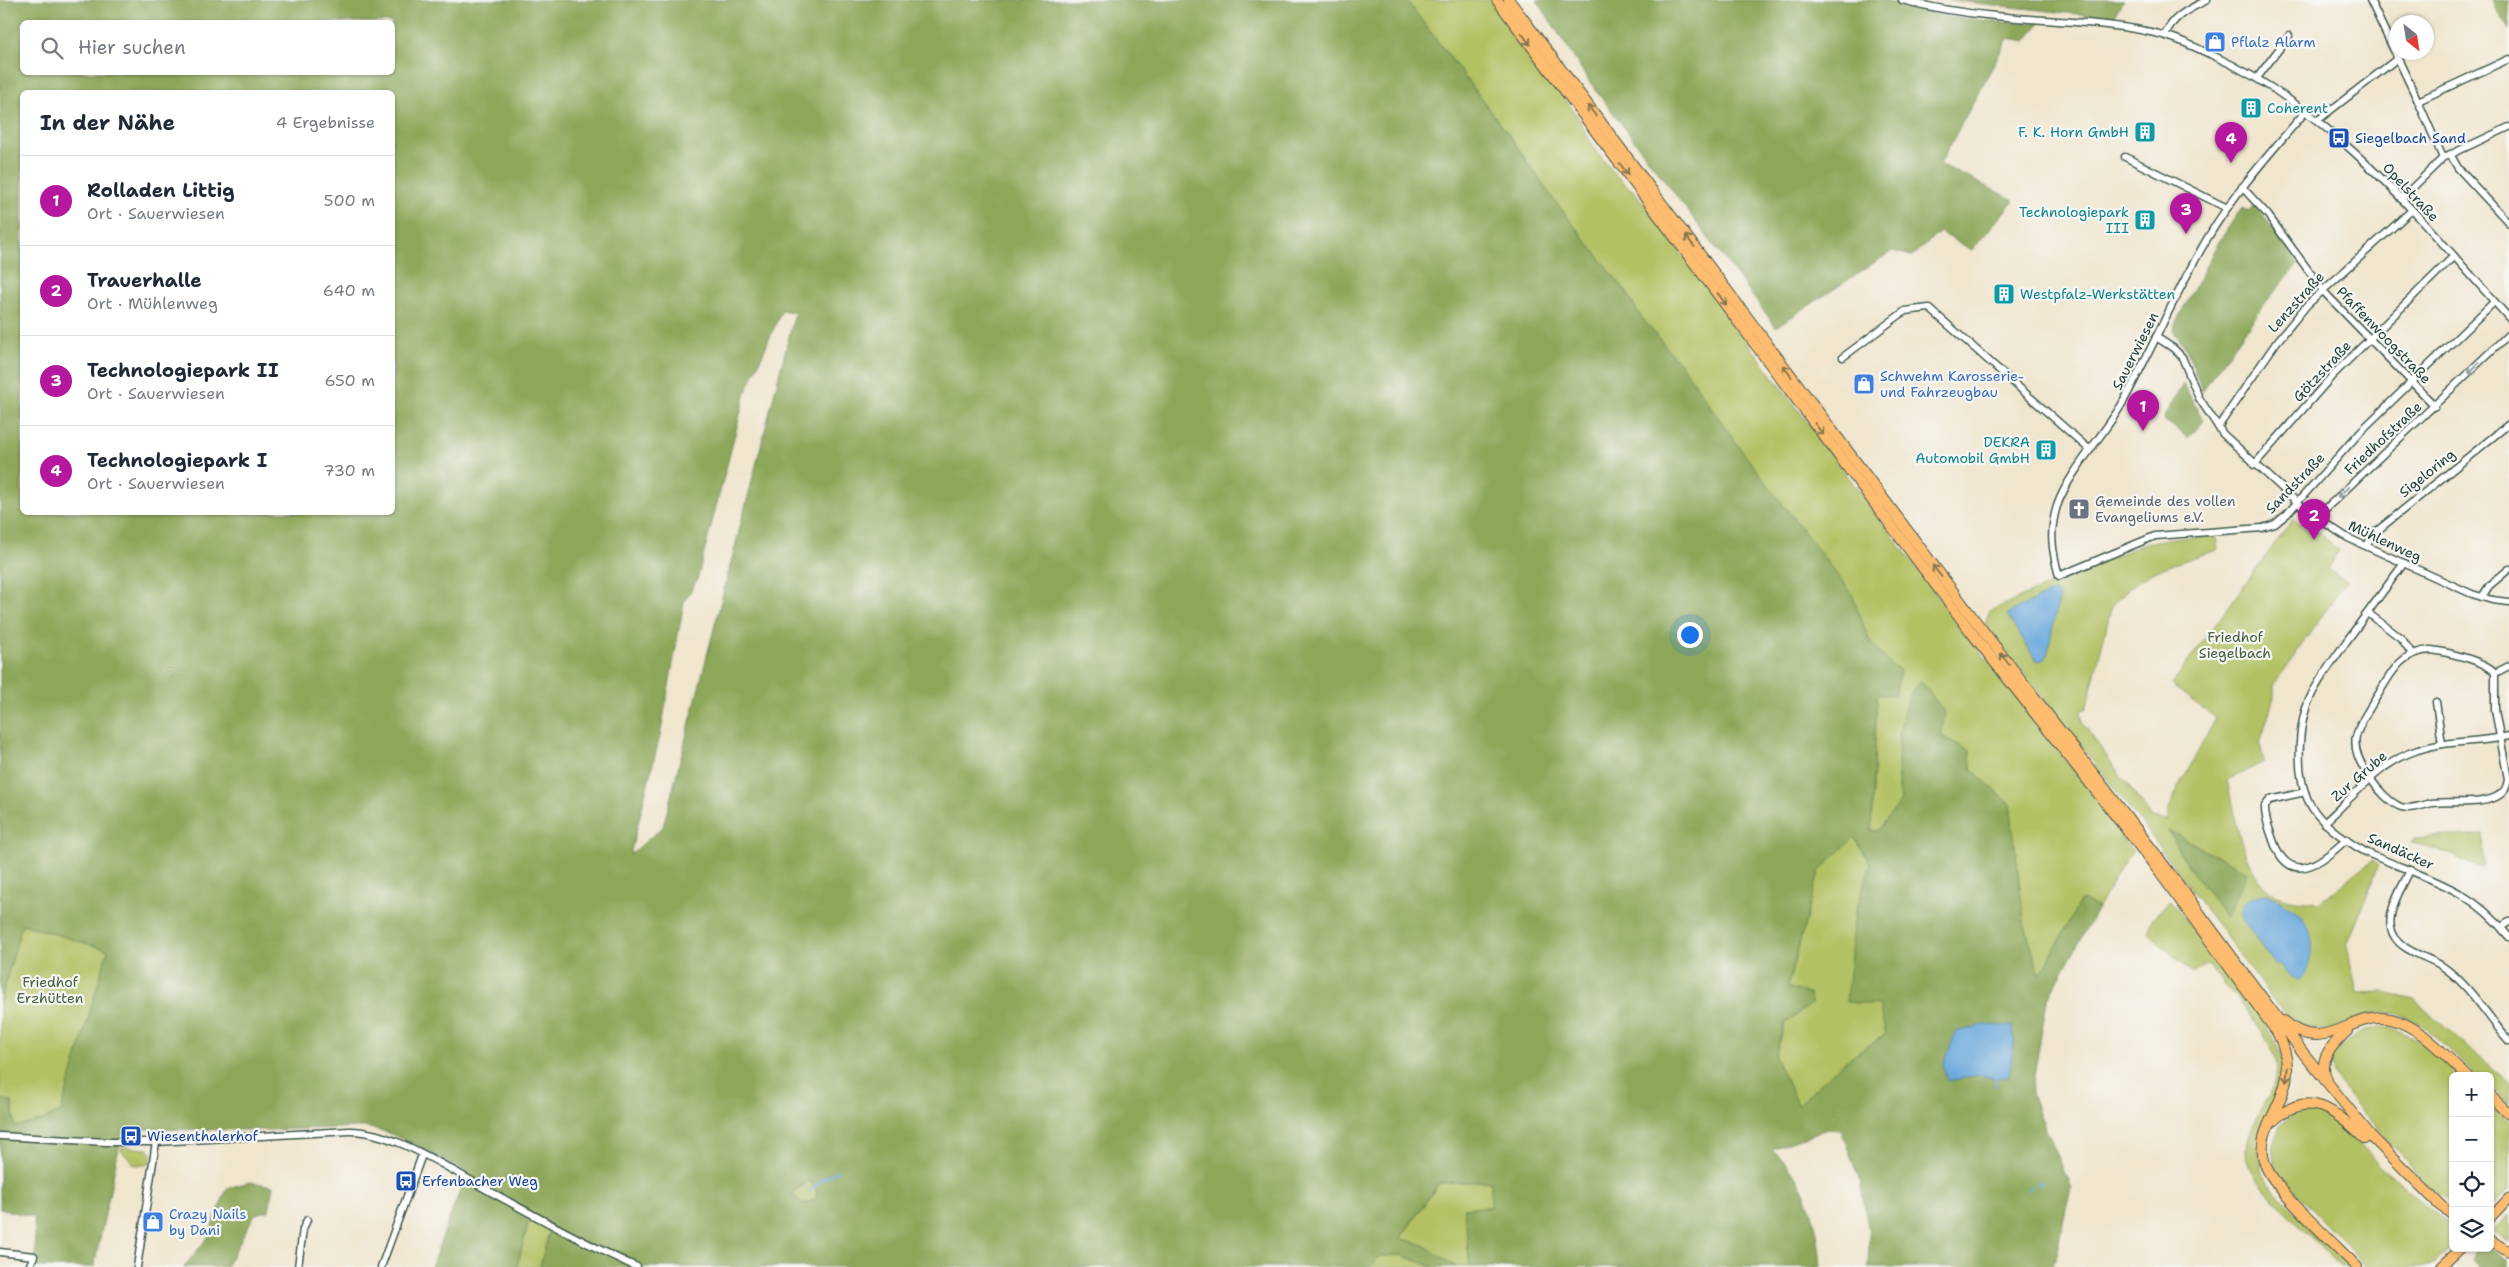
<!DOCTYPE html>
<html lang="de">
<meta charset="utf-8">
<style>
body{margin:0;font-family:"Shantell Sans",sans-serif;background:#f2f2f3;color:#1f2937}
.controls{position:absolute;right:15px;bottom:15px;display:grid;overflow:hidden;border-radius:8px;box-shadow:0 1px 4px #0004}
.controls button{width:45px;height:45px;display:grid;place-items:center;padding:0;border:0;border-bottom:1px solid #e0e1e3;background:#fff;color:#1f2937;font:25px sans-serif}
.compass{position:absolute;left:2389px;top:15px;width:45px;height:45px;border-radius:50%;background:#fff;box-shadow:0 1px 4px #0004;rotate:150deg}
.you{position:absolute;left:1689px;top:634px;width:18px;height:18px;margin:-12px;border:4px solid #fff;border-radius:50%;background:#1a73e8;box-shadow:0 0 0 8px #1a73e833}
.badge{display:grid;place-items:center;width:32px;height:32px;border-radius:50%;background:#b5179e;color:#fff;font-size:16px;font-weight:700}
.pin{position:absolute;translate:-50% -41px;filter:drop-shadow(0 1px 2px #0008)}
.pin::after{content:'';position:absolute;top:26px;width:18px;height:15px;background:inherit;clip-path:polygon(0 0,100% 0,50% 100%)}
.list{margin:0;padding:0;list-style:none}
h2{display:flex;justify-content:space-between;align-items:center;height:65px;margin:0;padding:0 20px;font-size:21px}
h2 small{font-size:16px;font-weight:400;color:#747a83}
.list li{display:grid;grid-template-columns:32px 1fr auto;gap:15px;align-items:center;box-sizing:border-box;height:90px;padding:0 20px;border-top:1px solid #e0e1e3}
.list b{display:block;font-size:19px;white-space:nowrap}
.list p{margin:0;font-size:16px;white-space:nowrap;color:#747a83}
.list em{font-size:16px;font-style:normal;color:#747a83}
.icon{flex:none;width:28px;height:28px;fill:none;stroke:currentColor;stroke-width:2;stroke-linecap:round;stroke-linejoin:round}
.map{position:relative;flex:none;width:2509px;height:1267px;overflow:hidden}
.search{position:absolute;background:#fff;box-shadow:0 1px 4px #0004;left:20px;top:20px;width:375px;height:55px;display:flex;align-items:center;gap:12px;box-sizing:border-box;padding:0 18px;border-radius:8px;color:#747a83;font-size:19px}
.panel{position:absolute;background:#fff;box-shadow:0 1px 4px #0004;left:20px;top:90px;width:375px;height:425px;border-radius:8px}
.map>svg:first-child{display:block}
.green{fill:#b2c164;stroke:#687f4c;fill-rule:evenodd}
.forest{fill:#8da75a;stroke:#567247;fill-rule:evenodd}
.water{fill:#69a8db;stroke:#447288}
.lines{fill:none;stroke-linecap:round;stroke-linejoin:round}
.stream{stroke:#69a8db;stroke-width:2}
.minor-casing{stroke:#3e564b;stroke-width:9}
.major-casing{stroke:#3e564b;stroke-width:11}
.highway-casing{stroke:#3e564b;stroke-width:12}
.minor{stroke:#fff;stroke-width:6}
.major{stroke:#fdbc70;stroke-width:9}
.highway{stroke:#fdbc70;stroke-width:10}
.oneway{stroke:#83764f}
.oneway2{stroke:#8f9e9a}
.labels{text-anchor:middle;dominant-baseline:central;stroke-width:4.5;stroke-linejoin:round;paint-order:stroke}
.shop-label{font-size:14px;fill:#366cbe;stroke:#f6f6f2;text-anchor:start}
.culture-label{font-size:14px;fill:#0d838f;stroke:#f6f6f2;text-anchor:end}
.transit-label{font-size:14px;fill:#164399;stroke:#f6f6f2;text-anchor:start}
.street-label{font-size:14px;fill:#1f3d34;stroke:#f6f6f2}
.worship-label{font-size:14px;fill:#5b616d;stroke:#f6f6f2;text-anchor:start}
.park-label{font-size:14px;fill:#445e40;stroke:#f6f6f2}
</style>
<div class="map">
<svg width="2509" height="1267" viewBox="0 0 2509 1267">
<rect width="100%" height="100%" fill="#f6f6f2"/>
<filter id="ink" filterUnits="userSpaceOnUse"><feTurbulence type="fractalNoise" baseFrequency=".02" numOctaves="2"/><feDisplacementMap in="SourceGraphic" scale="10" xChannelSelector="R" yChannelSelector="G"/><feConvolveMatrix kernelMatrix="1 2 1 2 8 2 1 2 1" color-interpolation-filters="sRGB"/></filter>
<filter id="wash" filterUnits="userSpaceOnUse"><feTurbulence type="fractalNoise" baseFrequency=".0096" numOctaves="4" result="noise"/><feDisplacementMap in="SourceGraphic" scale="20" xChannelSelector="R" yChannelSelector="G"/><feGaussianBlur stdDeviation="1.12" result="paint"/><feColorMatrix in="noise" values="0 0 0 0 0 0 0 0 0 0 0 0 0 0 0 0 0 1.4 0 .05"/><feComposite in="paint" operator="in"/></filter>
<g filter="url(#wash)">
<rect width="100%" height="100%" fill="#f0e5cd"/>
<g class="green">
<path d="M1406,0H1490L1579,118C1586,140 1616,180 1635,192L1967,635L2041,726L2133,852L2125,860L2098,908L2081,900L2040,977L2024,922L2010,804L1971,769L1970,751L1941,736L1897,776L1901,800L1878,831H1871L1877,695L1900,671L1892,666L1869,640L1683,367L1640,316L1627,293L1553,199L1509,135Z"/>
<path d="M2293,519L2314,534L2317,531L2339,550L2327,569L2346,581L2274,685V697L2260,744L2264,762L2227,780C2235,815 2243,887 2285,898C2295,901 2308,901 2320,902L2372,860L2379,864L2347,946L2357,993L2385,992L2414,1000L2509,1083V1103L2490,1087V1076H2477C2455,1056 2422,1017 2392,1013C2340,1007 2330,1060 2277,1005L2146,829L1985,624L1990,611L2056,582L2060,586L2065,583L2066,578L2145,543L2172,538L2212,535L2213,538H2216L2218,550C2178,563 2135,571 2111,609L2086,709L2081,710L2083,724L2152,818L2168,820V808L2216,718L2171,685ZM2168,831L2226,917L2188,866Z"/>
<path d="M2483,834L2484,866L2480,869C2458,857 2437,848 2412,843L2416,838Z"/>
<path d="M1854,837L1871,864L1855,914L1847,1002L1879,1005L1886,1034L1843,1063L1798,1106L1775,1057L1785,1024L1811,1004L1810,995L1787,988L1819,872Z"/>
<path d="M2171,901L2254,1009L2278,1045L2283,1065L2280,1091L2259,1130L2256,1144L2262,1173L2278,1195L2349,1267H2341C2322,1247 2254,1185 2248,1163C2236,1124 2283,1098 2276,1060C2272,1038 2224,983 2208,964L2193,973L2148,933L2153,917Z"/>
<path d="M22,924L108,950L61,1112L40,1121L15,1127L12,1102L0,1099V1003Z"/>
<path d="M2381,1027C2412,1029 2436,1056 2459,1076H2453V1204L2430,1187L2354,1103L2334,1075L2331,1063C2340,1041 2359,1031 2381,1027Z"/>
<path d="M2490,1103L2509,1123V1190L2490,1208Z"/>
<path d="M2318,1109L2337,1118L2383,1169L2453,1228V1246L2429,1267H2367L2283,1178L2274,1163L2272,1147L2280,1125L2293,1115Z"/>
<path d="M122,1147L147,1149L151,1152V1161L146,1165H135L121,1151Z"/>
<path d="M810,1181L817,1191L816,1199L803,1204L793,1195L795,1190Z"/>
<path d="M1491,1181L1492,1207L1464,1208L1470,1267H1456L1424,1245L1400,1239L1439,1183Z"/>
<path d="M531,1213L551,1225L540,1267H517Z"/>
<path d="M2509,1215V1243L2492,1232Z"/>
<path d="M1401,1255L1434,1267H1370L1381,1256Z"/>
</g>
<g class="forest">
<path d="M0,0H1406L1509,135L1553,199L1627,293L1640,316L1683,367L1742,451L1852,594L1869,640L1892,666L1900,671L1895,695H1877L1871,831H1878L1901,800C1896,770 1895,701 1921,681L1945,713L1941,736L1970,751L1971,769L2010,804L2024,922L2040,976L2081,900L2098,908L2047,1000L2031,1094L2071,1187L2053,1267H1868L1869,1232L1860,1181L1841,1130L1827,1129L1772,1149C1807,1181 1818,1221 1821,1267H1470L1464,1208L1491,1207V1181L1439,1183L1400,1238L1424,1245L1456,1267H1434L1401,1255L1381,1256L1370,1267H540L551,1225L530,1214L517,1267H431L467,1172L413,1143L383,1131L364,1127L268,1130L123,1129L94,1267H36L34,1217L0,1209V1099L12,1102L15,1127L40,1121L61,1112L108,950L22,924L0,1003ZM22,22H392V72H22ZM22,92H392V512H22ZM782,310L795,313L663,827L630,855L660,736L684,602L697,580L746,392ZM1854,837L1871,864L1855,914L1846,1002L1879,1005L1886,1034L1843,1063L1798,1105L1775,1057L1784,1024L1811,1004L1810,995L1787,987L1819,872ZM2014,1042L1996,1079L1979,1075L1948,1081ZM810,1181L817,1191L816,1199L803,1204L793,1195L795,1190Z"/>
<path d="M1537,0H1885L1948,17L2001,22L2040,23L2026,41L2008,38L1940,164L2014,200L1972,250L1940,232L1912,256L1892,251L1776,327L1589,81Z"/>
<path d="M1948,0H2123L2113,18Z"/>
<path d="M2492,0H2509V29Z"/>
<path d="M2254,204L2299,263L2266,302L2202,391L2186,348L2174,332L2175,324L2217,245L2242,207L2249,211Z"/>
<path d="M2183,384L2204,421L2188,438L2163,419Z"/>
<path d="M2168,830L2247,872L2226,917L2188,866Z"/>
<path d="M250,1182L273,1186L269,1211L255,1214L226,1267H184L208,1237L227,1188Z"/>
<path d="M2490,1247L2509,1259V1267H2482L2472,1259L2475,1248Z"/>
</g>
<g class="water">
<path d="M2054,591L2059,597L2047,656L2044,660L2039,661L2035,659L2008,616V613Z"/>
<path d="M2266,894C2279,899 2295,908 2304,920C2316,935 2315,969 2300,980C2289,979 2286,973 2281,964L2276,966L2242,919C2238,901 2250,896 2266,894Z"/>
<path d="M1984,1025L2013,1026L2014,1042L2009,1076L1996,1079L1979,1075L1947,1081L1943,1064L1956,1032Z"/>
</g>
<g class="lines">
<g class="stream">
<path d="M1995,1086L1996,1079"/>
<path d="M2037,1184L2042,1182"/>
<path d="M2028,1189L2032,1187"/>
<path d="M809,1192L821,1180L838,1171"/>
</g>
</g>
</g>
<g filter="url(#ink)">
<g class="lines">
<g class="minor-casing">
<g id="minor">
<path d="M1902,0C1932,8 1963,13 1995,16C2051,22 2109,21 2163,35C2180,39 2196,48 2212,55C2335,111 2421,220 2509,318"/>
<path d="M2370,0L2418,101L2443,158"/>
<path d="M2165,35C2173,16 2189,9 2207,0"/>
<path d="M2257,78L2289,36"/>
<path d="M2418,101L2509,59"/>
<path d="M2306,111C2271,152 2234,193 2207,239C2175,293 2152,350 2122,404C2103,436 2069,472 2057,506C2049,531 2052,551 2059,576L2155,536L2262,528L2275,524L2287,514L2361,431L2494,302"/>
<path d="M2318,120L2398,58"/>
<path d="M2450,154L2458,168L2509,223"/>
<path d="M2125,157L2227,208"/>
<path d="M2242,187L2267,214L2325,293L2435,406"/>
<path d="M2401,199L2443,158L2509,127"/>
<path d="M2156,337L2173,348L2182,357L2199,398L2223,434L2308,512L2348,538L2472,594L2492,600L2509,602"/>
<path d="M1843,357L1905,311L1929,308L2090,450"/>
<path d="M2218,427L2276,343L2307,305L2412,210"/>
<path d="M2254,465L2333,375L2454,256"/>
<path d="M2316,518L2509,334"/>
<path d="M2367,546L2372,535L2509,424"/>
<path d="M2404,563C2385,589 2365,616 2346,642C2334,660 2320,677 2311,696C2297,725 2294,781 2313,809C2324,826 2354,847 2372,855C2427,879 2470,887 2509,937"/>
<path d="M2482,597L2489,586L2509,569"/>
<path d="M2368,613L2402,639L2412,654"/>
<path d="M2431,650C2446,652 2487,661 2495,673V710L2508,779C2507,788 2504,793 2496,797C2480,805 2449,801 2431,803C2422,805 2411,810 2401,807C2382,800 2351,759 2356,737C2360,721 2372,705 2381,690C2393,669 2404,651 2431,650Z"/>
<path d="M2495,673L2509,666"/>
<path d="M2436,702L2442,744"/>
<path d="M2305,792L2270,800L2265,806C2264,818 2270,830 2273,840C2290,889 2322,862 2347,839"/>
<path d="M2324,823C2352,798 2381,761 2418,750C2447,740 2479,743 2509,736"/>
<path d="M2410,870C2403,886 2387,910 2391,928C2396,951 2425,955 2442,966C2470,985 2487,1016 2509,1041"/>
<path d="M2501,927L2509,922"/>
<path d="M0,1136L106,1142H156L349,1131C393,1130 452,1171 491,1192C539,1218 587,1245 637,1267"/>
<path d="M0,1252L34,1256L29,1267"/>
<path d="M137,1267L156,1142"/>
<path d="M298,1267L303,1229L307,1220"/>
<path d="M381,1267L422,1155"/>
</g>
</g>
<g class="major-casing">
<g id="major">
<path d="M2490,1218L2509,1198"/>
<path d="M2441,1267L2461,1248"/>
</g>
</g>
<g class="highway-casing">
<g id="highway">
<path d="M1497,0L1971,632L2152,862L2277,1032C2310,1096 2250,1119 2265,1164C2274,1190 2336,1245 2357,1267"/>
<path d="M1509,0L1967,610L2157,856L2304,1054L2371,1136L2442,1207"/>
<path d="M2284,1021C2323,1057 2351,1011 2390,1019C2420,1025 2445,1056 2467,1076"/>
<path d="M2327,1080C2317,1059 2333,1044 2347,1031"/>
<path d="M2490,1096L2509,1113"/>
<path d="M2273,1121C2309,1087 2335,1111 2364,1138"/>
<path d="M2438,1204L2453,1215"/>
<path d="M2490,1240L2509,1252"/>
</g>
</g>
<use href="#minor" class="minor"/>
<use href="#major" class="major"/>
<use href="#highway" class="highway"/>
</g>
<defs><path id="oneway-shaft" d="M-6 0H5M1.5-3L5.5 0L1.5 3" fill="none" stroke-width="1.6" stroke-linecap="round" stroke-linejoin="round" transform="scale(1.25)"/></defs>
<g class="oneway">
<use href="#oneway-shaft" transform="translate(1526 39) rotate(54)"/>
<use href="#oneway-shaft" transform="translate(1592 111) rotate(-127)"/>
<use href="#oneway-shaft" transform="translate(1624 169) rotate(53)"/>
<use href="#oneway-shaft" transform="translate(1690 241) rotate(-127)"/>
<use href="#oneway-shaft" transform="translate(1722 299) rotate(53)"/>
<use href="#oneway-shaft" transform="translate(1787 371) rotate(-127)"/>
<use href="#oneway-shaft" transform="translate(1819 429) rotate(53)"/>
<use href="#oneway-shaft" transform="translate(1937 571) rotate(-127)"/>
<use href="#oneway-shaft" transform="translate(2005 659) rotate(-128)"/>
<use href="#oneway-shaft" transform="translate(2287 1075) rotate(95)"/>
</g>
<g class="oneway2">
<use href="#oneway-shaft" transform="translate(2474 368) rotate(136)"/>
<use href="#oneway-shaft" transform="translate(2343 492) rotate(137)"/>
</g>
</g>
<defs>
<g id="shop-square" transform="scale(1.125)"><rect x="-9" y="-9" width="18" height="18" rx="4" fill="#3f7fe0" stroke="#f6f6f2"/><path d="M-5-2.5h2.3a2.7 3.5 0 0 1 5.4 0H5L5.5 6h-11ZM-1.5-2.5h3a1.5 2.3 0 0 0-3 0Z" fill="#fff"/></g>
<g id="building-square" transform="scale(1.125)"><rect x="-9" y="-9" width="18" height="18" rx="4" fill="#0f9aa8" stroke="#f6f6f2"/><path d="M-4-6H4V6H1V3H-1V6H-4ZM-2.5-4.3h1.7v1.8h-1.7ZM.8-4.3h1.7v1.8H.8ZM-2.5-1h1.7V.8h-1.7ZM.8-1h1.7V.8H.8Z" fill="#fff"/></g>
<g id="bus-square" transform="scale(1.125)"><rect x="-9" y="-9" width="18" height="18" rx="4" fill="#1a4fb4" stroke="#f6f6f2"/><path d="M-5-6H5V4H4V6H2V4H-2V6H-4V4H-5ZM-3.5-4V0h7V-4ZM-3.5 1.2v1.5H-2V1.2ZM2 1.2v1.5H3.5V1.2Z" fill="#fff"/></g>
<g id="church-square" transform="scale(1.125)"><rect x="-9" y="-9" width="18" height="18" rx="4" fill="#6b7280" stroke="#f6f6f2"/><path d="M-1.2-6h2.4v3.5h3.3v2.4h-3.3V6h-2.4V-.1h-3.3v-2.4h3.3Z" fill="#fff"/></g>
</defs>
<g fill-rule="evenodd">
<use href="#shop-square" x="2215" y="42"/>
<use href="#building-square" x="2251" y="108"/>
<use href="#building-square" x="2145" y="132"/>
<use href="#bus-square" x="2339" y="138"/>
<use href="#building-square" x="2145" y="220"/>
<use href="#building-square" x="2004" y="294"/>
<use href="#shop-square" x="1864" y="384"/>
<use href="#building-square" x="2046" y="450"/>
<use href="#church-square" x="2079" y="509"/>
<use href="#bus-square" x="131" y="1136"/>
<use href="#bus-square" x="406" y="1181"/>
<use href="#shop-square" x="153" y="1222"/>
</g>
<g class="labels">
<g class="shop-label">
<text x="2231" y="42">Pflalz Alarm</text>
<text x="1880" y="376">Schwehm Karosserie-<tspan x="1880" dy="16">und Fahrzeugbau</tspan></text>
<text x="169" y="1214">Crazy Nails<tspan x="169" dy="16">by Dani</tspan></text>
</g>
<g class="culture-label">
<text x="2267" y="108" text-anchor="start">Coherent</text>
<text x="2129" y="132">F. K. Horn GmbH</text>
<text x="2129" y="212">Technologiepark<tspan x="2129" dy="16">III</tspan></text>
<text x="2020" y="294" text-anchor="start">Westpfalz-Werkstätten</text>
<text x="2030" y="442">DEKRA<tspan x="2030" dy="16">Automobil GmbH</tspan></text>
</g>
<g class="transit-label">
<text x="2355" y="138">Siegelbach Sand</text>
<text x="147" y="1136">Wiesenthalerhof</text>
<text x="422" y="1181">Erfenbacher Weg</text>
</g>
<g class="street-label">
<text transform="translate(2411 192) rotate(47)">Opelstraße</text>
<text transform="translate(2296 302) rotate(-48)">Lenzstraße</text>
<text transform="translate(2384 335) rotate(46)">Pfaffenwoogstraße</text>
<text transform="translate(2135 351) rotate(-63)">Sauerwiesen</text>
<text transform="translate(2322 371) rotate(-47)">Götzstraße</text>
<text transform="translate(2383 438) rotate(-43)">Friedhofstraße</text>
<text transform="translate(2427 473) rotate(-39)">Sigeloring</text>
<text transform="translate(2295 483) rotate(-46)">Sandstraße</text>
<text transform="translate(2385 541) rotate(25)">Mühlenweg</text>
<text transform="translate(2359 776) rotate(-41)">Zur Grube</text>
<text transform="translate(2401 851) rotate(24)">Sandäcker</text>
</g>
<g class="worship-label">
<text x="2095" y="501">Gemeinde des vollen<tspan x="2095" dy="16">Evangeliums e.V.</tspan></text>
</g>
<g class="park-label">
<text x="2235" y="637">Friedhof<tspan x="2235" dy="16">Siegelbach</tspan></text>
<text x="50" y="982">Friedhof<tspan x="50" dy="16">Erzhütten</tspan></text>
</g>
</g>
</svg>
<div class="controls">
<button>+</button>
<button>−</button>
<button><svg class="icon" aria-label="locate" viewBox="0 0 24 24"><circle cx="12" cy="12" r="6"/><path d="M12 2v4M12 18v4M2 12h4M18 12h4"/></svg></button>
<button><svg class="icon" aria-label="layers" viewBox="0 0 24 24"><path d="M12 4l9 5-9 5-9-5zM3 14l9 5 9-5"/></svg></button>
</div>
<svg class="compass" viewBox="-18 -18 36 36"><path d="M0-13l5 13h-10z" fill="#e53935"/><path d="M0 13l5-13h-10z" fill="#747a83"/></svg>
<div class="you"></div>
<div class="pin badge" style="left:2143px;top:431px">1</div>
<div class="pin badge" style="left:2314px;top:540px">2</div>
<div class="pin badge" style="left:2186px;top:234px">3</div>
<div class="pin badge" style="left:2231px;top:163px">4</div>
<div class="search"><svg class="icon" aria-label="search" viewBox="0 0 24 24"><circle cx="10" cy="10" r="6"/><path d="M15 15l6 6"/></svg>Hier suchen</div>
<section class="panel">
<h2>In der Nähe<small>4 Ergebnisse</small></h2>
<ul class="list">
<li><span class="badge">1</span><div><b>Rolladen Littig</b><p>Ort · Sauerwiesen</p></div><em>500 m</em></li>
<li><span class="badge">2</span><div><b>Trauerhalle</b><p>Ort · Mühlenweg</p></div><em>640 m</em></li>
<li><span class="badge">3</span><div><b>Technologiepark II</b><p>Ort · Sauerwiesen</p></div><em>650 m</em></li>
<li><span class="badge">4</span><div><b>Technologiepark I</b><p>Ort · Sauerwiesen</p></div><em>730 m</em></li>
</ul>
</section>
</div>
